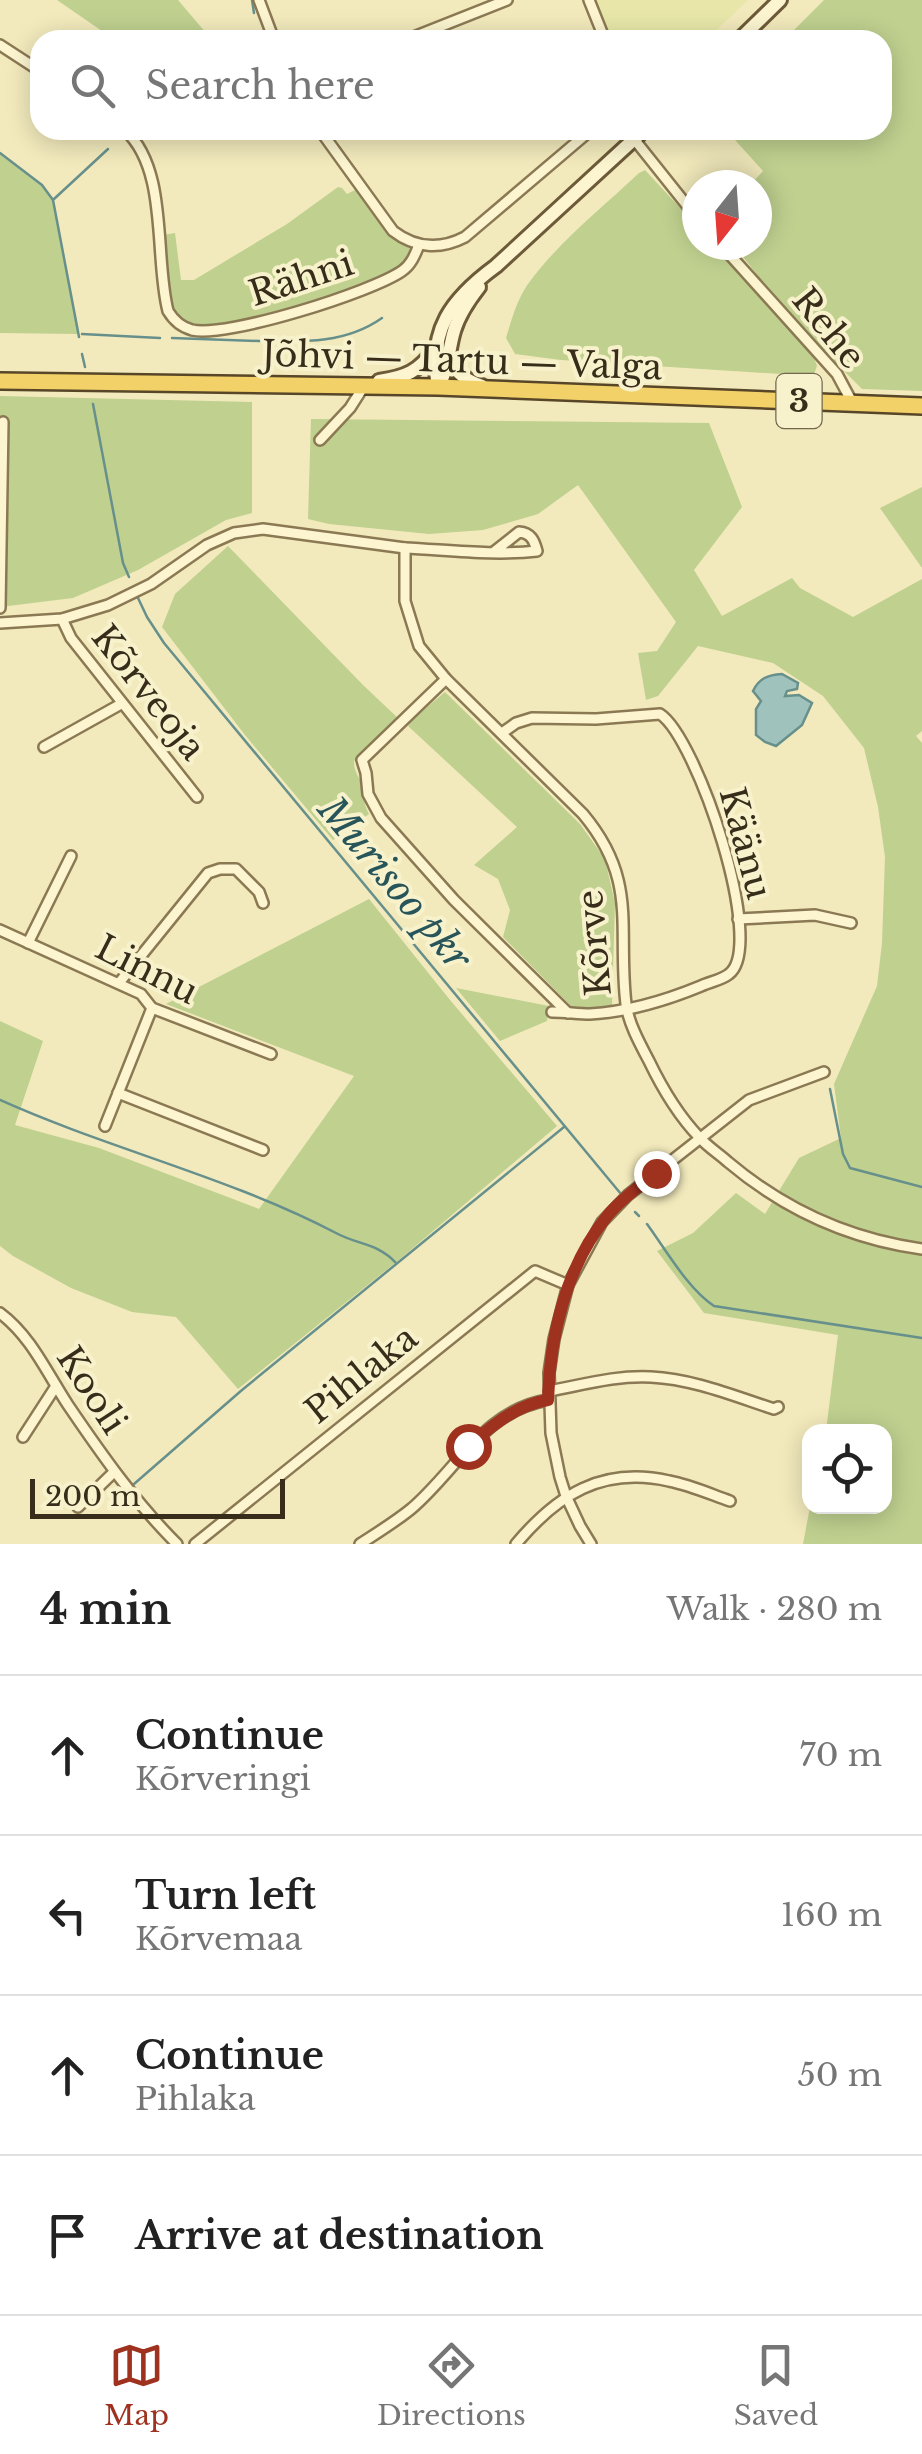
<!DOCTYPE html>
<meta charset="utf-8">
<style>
body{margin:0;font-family:"Libre Baskerville",serif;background:#f6f6f6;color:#222}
.controls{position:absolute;right:30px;bottom:30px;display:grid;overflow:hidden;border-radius:20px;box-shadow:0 5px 25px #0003}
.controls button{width:90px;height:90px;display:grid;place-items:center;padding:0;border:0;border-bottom:2px solid #e0e0e0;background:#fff;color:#222;font:50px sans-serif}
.compass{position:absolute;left:682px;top:170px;width:90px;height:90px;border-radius:50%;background:#fff;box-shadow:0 5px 25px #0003;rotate:197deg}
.scale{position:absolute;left:30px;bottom:25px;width:255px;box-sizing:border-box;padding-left:10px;border:5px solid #382d1a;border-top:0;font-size:28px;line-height:35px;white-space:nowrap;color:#382d1a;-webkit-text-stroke:8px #f8f2cc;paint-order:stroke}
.stop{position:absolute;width:30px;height:30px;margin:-22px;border:8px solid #9f311f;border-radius:50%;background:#fff}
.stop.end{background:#9f311f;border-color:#fff;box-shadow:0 2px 10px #0008}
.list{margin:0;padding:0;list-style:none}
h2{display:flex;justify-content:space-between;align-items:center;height:130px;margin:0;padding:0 40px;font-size:42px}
h2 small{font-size:32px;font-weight:400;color:#767676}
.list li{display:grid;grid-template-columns:65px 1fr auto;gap:30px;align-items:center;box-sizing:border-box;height:160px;padding:0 40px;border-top:2px solid #e0e0e0}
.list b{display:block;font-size:38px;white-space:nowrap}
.list p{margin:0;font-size:32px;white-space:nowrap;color:#767676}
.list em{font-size:32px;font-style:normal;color:#767676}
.icon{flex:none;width:55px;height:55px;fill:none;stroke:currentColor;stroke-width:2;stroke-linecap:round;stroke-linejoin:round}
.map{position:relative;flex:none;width:922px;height:1544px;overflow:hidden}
.search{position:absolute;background:#fff;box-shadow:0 5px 25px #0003;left:30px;right:30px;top:30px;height:110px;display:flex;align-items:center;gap:25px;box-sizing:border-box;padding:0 35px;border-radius:30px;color:#767676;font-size:38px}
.sheet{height:770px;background:#fff}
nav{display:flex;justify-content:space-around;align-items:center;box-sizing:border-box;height:140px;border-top:2px solid #e0e0e0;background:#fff;font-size:28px;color:#767676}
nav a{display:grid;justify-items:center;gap:5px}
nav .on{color:#9f311f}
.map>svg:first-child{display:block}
.farmland{fill:#e8e7a9}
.green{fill:#bfd08f}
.water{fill:#a0c2bd;stroke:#67908c;stroke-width:2.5}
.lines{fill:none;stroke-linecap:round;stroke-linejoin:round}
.stream{stroke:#67908c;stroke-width:2.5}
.minor-casing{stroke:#8b7954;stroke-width:14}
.secondary-casing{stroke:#6c5a38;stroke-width:18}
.trunk-casing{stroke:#584629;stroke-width:20}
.minor{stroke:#fcf5d0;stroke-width:9}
.secondary{stroke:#fcf5d0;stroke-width:12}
.trunk{stroke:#f2d169;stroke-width:15}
.route{stroke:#9f311f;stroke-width:12}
.labels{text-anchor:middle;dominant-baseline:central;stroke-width:8;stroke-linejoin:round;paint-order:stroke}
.shield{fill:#f8f2cc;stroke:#72684f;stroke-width:2.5}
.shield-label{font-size:32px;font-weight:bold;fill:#382d1a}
.street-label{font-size:35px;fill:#382d1a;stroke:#f8f2cc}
.water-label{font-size:38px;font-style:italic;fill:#28555a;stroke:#f8f2cc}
</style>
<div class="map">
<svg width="922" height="1544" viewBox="0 0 922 1544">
<rect width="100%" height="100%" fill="#f2eabc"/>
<path class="farmland" d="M589,0H748L706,40H605Z"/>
<g class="green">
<path d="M57,0H178L212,40H115Z"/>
<path d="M824,0H922V391L862,389L788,315L734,245H757V185H750L763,171L726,130H882V40H784Z"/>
<path d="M0,153L42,185L53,200L78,334L0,333Z"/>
<path d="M645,170L697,226V245H714L814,358L817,366L814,374L797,375L561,360L515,354L506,338C512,318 518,296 531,280C561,240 603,207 639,173Z"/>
<path d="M338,187L342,188L347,194L361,187L393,231L419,245L402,272L301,310L213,331L179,324L171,304L163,235L175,233L181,280H194L287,224Z"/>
<path d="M0,396L252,402V513L226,520L138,570L73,598L8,606L0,605Z"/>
<path d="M311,419L709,423L742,507L694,570L722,616L792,578L800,588L853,617L922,579V731L916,736L922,743V1544H803L810,1507L884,1506V1432L826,1431L838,1335L704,1313L657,1251L693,1233L736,1193L765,1214L799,1158L841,1138L834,1084L877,986L882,943L885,857L878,807L864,748L823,696L773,663L698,646L658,696L646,700L638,653L657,651L676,622L578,485L538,514L483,530L429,534L329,524L308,519Z"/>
<path d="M922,487V568L880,508Z"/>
<path d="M228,546L363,685L399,719L354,761C354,772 358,774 361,783C364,795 363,803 369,814L333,840L245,735L162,627L175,594Z"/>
<path d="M445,692L580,824L605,859L615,903L612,1005L593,1008H573L503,937L510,910L498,879L474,865L517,827L408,726L414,718Z"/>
<path d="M369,899L450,1000L557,1126L400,1259L238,1389L176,1317L132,1312L71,1288L13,1256L0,1246V1021L43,1041L15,1125L99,1148L259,1209L354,1076L166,1004Z"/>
<path d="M456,988L549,1006L547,1021L500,1041Z"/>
</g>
<path class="water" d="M782,674L798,683L797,689L787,691L785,696L799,695L812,703L802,725L776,746L765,742L756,735V709L761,701L753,691C759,678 768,675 782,674Z"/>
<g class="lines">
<g class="stream">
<path d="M252,0L254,13"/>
<path d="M0,153L42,185L53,200L79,337"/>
<path d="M54,199L108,149"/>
<path d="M82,334L160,338"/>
<path d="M172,338C201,339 230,340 259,341C303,342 345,344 382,318"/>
<path d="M82,354L85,367"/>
<path d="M93,404L123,563L129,577"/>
<path d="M138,598L147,617L164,643L621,1194"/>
<path d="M830,1089L843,1154L850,1168L922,1187"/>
<path d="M0,1100C109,1149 229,1177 336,1233C358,1245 378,1243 396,1263"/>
<path d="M635,1212L639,1216"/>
<path d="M647,1224C666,1250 688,1289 714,1306L922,1338"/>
<path d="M134,1484L242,1390L564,1127"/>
</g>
<g class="minor-casing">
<g id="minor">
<path d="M259,0L274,40"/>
<path d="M589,0L605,40"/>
<path d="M406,40L507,0"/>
<path d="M0,45L40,71"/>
<path d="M125,130C169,170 154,257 168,311C174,321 181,327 192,330C227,338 372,292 402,271C411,265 415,255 419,245"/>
<path d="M320,130L393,231C415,248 440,250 465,237L591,130"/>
<path d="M634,139L697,218"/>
<path d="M721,245L837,374L852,402"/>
<path d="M320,440L350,408L364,386"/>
<path d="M405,548C448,550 495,556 537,551C534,540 531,533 519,532L495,551"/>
<path d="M0,608L3,422"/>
<path d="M62,619L71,638L197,797"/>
<path d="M0,623L62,619L108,605L151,584L207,545L234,533L263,529L405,548V601L419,646L446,679L583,814C639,881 617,927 626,1004C628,1022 640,1044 649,1061C662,1088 678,1115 699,1137C708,1147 719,1154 728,1162C785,1210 849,1239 922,1249"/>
<path d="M446,679L362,760L366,773L368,794L381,818L454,900L568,1013"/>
<path d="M502,733L516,723L532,718L596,719L660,714C697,738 767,946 729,974C722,980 709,982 701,986C667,1000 627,1012 590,1014C578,1014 565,1012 552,1012"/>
<path d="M44,747L121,704"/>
<path d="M738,919L815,915L851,923"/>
<path d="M0,930L141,994L152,1008L271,1054"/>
<path d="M28,943L71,856"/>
<path d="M119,983L208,873L220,869H236L259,892L263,903"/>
<path d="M118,1093L263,1150"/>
<path d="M105,1126L152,1008"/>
<path d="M0,1313C31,1336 47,1373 68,1405C102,1455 135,1502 177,1544"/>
<path d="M549,1391C582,1385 616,1375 651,1377C693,1379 734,1396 774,1409L778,1407"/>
<path d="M23,1437L56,1386"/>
<path d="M78,1507L114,1472"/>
<path d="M195,1544L535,1271L568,1285"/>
<path d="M360,1544C377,1533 395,1522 411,1509C456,1471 484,1410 548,1400"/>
<path d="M516,1544C557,1495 602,1466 669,1481C690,1485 710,1494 730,1501"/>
<path d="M591,1544L580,1526L566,1496L560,1477L551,1433L549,1373L554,1339L568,1285L602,1222L628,1195L749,1100L824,1072"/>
</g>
</g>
<g class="secondary-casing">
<g id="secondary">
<path d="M739,40L780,0"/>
<path d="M450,358C457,374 465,380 482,386"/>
<path d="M379,381C406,377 418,372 435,349"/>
<path d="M438,387C428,330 451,299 496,266L644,130"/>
<path d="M438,387C449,369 448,351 454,331C459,314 468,301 479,287"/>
</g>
</g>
<g class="trunk-casing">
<path id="trunk" d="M0,381L438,387L922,406"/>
</g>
<use href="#minor" class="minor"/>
<use href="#secondary" class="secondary"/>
<use href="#trunk" class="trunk"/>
</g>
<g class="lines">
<path class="route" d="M468,1446C492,1426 516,1405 548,1400C550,1335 566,1266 608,1215C622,1198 640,1186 656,1173"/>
</g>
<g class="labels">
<rect class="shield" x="776.5" y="374" width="45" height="54" rx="8"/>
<g class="shield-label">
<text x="799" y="401">3</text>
</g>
<g class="street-label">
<text transform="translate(301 278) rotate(-18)">Rähni</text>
<text transform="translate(829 328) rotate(51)">Rehe</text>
<text transform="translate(462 360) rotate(2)">Jõhvi — Tartu — Valga</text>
<text transform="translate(149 692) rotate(52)">Kõrveoja</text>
<text transform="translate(746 843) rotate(75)">Käänu</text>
<text transform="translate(594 943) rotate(-95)">Kõrve</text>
<text transform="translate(147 969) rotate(27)">Linnu</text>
<text transform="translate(361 1374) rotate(-39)">Pihlaka</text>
<text transform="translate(92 1390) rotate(57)">Kooli</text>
</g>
<g class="water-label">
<text transform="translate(395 883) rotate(50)">Murisoo pkr</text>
</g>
</g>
</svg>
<div class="controls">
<button><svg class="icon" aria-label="locate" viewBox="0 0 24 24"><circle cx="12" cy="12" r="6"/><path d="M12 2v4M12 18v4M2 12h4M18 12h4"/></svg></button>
</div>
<svg class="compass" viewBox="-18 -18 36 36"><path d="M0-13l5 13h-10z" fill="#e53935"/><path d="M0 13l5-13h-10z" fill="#767676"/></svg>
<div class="scale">200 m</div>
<div class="stop" style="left:468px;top:1446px"></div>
<div class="stop end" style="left:656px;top:1173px"></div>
<div class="search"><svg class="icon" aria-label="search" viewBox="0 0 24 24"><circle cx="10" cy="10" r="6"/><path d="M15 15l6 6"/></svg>Search here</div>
</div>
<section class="sheet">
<h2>4 min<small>Walk · 280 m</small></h2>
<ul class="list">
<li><svg class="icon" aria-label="ahead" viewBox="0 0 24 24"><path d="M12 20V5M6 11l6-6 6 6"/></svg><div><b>Continue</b><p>Kõrveringi</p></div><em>70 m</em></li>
<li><svg class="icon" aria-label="left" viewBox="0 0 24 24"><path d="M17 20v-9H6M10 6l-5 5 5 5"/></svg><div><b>Turn left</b><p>Kõrvemaa</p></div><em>160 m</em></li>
<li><svg class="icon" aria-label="ahead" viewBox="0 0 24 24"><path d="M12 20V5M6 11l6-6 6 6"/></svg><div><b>Continue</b><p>Pihlaka</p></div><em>50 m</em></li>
<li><svg class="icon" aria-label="arrive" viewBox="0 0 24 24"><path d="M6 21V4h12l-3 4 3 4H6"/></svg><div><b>Arrive at destination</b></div></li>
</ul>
</section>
<nav>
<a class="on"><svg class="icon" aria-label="map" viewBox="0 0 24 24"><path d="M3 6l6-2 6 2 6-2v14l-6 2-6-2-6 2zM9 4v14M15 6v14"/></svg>Map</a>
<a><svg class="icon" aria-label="directions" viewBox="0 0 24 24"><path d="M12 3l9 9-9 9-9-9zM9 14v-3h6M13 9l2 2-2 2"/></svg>Directions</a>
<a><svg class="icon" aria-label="saved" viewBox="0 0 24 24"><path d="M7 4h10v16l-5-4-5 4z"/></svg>Saved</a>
</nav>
